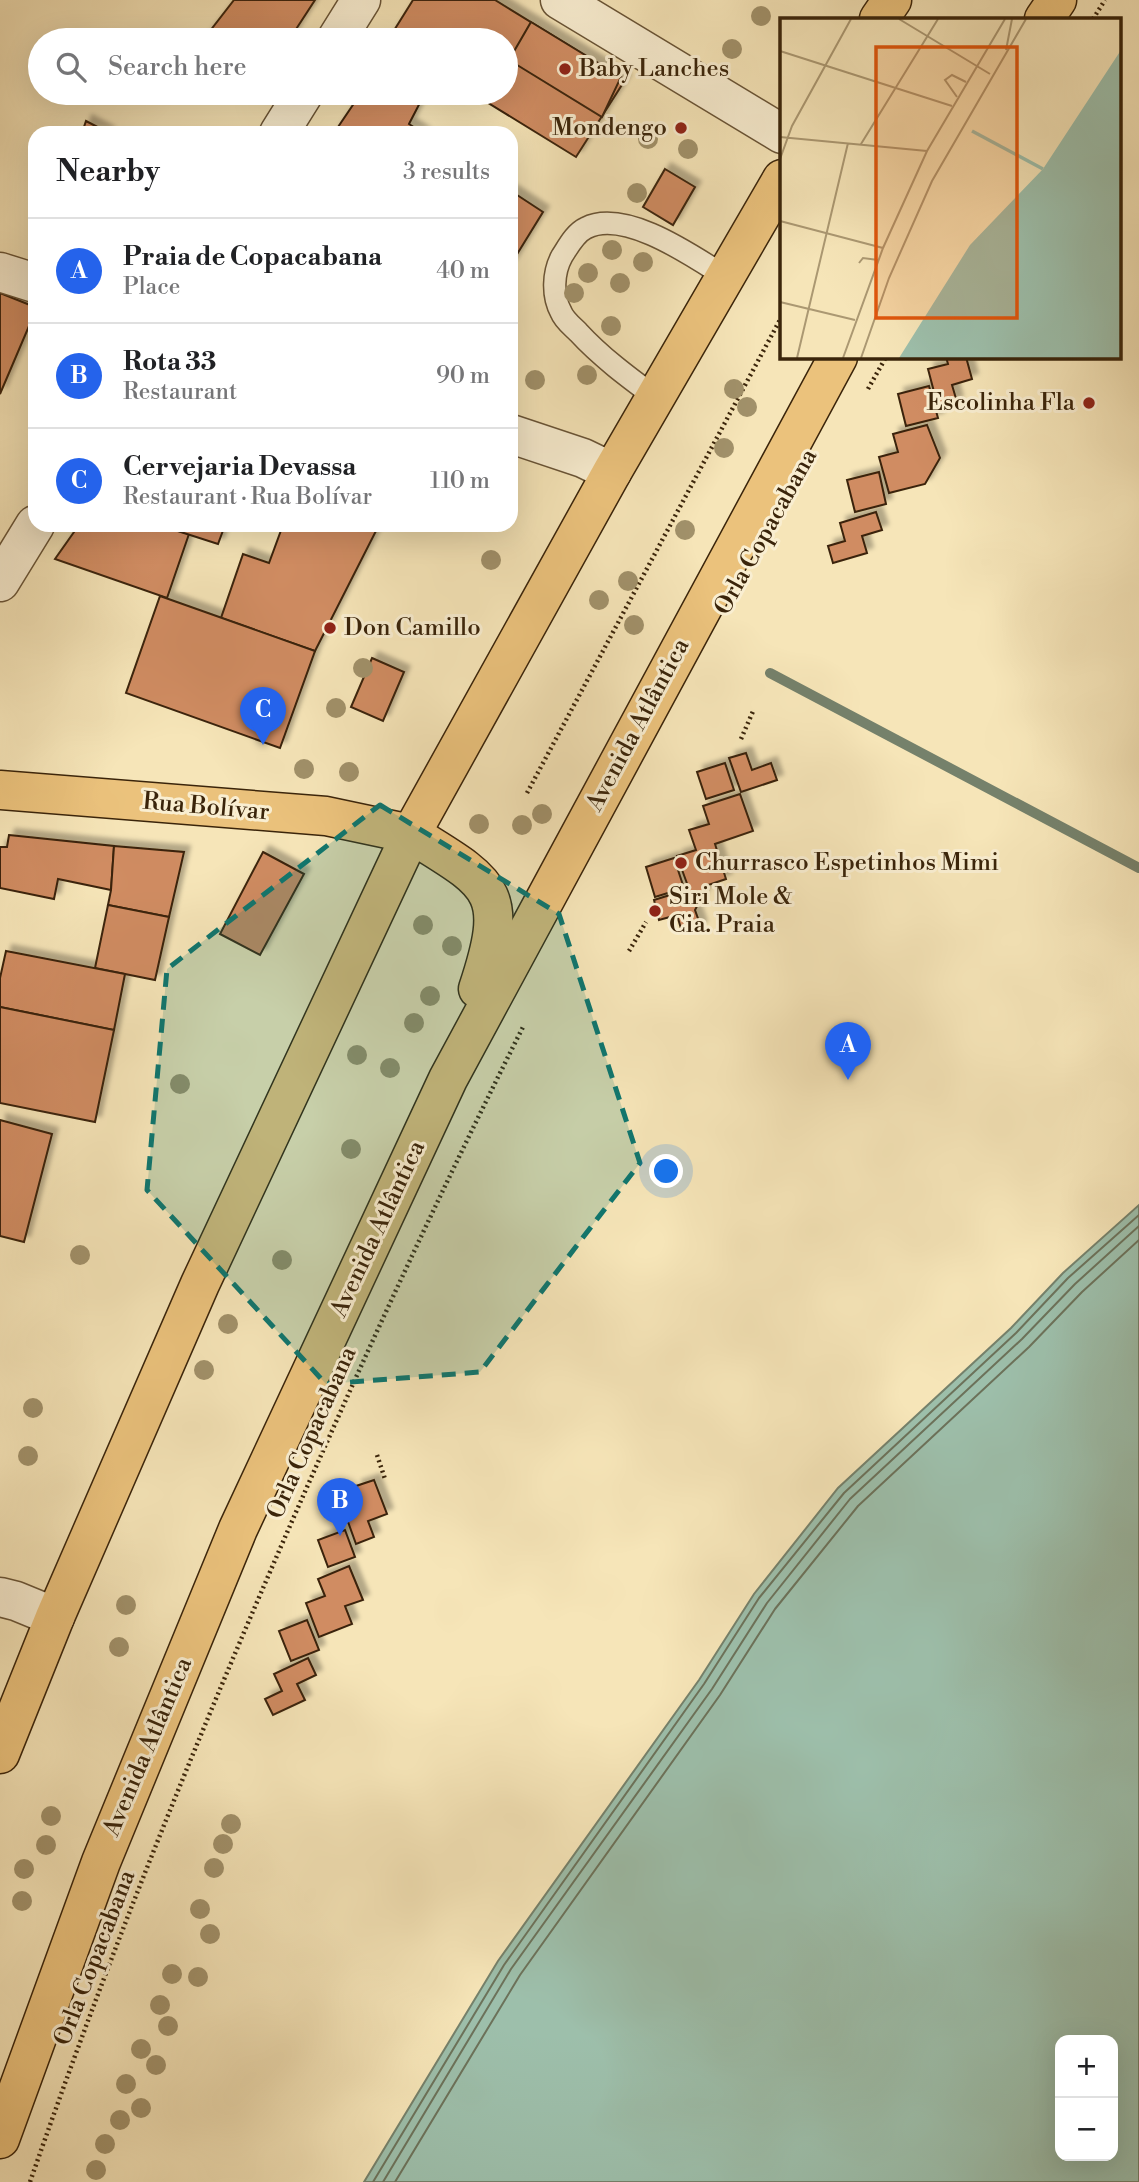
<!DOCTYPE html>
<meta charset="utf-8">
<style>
body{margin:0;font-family:"Libre Bodoni",serif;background:#f2f2f2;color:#202124}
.controls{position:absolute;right:21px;bottom:21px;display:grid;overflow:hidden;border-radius:14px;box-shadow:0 7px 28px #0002}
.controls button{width:63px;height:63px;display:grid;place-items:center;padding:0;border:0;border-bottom:2px solid #e0e0e0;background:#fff;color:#202124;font:35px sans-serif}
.you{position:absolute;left:667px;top:1172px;width:24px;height:24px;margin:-18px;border:5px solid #fff;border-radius:50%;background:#1a73e8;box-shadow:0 0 0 10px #1a73e833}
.badge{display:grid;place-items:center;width:46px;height:46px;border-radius:50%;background:#2563eb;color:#fff;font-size:23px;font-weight:700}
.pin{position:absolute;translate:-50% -58px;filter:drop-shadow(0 2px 4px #0008)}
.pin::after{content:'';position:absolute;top:37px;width:24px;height:21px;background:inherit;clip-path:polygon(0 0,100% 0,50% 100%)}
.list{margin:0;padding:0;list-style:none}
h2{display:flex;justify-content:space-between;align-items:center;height:91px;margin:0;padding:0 28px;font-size:30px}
h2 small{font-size:23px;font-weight:400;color:#757577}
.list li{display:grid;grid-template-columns:46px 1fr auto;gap:21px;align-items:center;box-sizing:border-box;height:105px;padding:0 28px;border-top:2px solid #e0e0e0}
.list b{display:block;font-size:26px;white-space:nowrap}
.list p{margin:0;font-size:23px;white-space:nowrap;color:#757577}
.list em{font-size:23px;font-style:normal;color:#757577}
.icon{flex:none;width:38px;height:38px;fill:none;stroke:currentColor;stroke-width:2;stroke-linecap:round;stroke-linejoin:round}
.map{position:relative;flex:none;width:1139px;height:2182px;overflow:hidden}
.search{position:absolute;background:#fff;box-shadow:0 7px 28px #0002;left:28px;top:28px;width:490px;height:77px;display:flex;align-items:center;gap:18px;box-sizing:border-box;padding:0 24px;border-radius:38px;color:#757577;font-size:26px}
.panel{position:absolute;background:#fff;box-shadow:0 7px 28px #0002;left:28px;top:126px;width:490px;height:406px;border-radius:21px}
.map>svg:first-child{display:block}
.water{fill:#9dbfab;stroke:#75816b;stroke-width:2;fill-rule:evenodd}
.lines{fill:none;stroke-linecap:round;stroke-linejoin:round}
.shore{stroke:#6c725a;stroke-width:2}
.stream{stroke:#75816b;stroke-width:10}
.building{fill:#d08c62;stroke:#3a240a;stroke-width:2;filter:url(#shadow)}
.service-casing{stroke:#695436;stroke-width:24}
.minor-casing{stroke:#695436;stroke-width:41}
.primary-casing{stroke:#3a240a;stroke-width:41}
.trunk-casing{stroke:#3a240a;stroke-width:41}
.path{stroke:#3a240a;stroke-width:4.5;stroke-dasharray:2 3.5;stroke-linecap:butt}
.service{stroke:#f9eed1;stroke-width:21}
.minor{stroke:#f9eed1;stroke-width:38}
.primary{stroke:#ebc27c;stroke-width:38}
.trunk{stroke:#ebc27c;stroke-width:38}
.tree{fill:#a1916a}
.marked{fill:#0f766e;fill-opacity:0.2;stroke:#0f766e;stroke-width:5;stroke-dasharray:14 9;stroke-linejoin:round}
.poi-dot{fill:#8f2418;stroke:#f9eed1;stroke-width:2.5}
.labels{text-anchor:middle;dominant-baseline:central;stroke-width:6;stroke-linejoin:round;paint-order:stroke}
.poi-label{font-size:24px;fill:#3a240a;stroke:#f9eed1;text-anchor:start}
.street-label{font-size:24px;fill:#3a240a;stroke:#f9eed1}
.inset-river{fill:none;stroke:#9dbfab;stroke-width:3.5}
.inset-road{fill:none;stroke:#ab9872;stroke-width:2}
.view{fill:#df560c;fill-opacity:0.15;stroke:#df560c;stroke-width:3.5}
.inset-edge{fill:none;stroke:#3a240a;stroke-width:3.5}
</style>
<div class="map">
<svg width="1139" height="2182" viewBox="0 0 1139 2182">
<defs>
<filter id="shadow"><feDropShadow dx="6" dy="-6" stdDeviation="2" flood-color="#0004"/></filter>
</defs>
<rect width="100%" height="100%" fill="#f6e5b8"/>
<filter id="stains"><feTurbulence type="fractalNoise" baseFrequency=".00286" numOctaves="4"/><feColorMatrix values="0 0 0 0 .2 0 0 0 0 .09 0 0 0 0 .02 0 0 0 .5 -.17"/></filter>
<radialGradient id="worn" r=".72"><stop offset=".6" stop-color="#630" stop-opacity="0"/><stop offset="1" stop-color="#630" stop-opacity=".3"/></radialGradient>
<path class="water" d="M1139,1205V2182H364L498,1961L699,1680L754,1594L838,1488L1011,1328L1063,1273ZM1060,2040H1113V2156H1060Z"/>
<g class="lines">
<g class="shore">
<path d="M373,2182L504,1965L704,1684L759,1598L844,1493L1016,1333L1068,1278L1139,1215"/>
<path d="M383,2182L511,1969L712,1689L767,1603L850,1499L1022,1339L1075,1284L1139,1226"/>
<path d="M395,2182L520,1975L720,1695L775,1609L858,1506L1029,1347L1082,1292L1139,1240"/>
</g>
<path class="stream" d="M770,673L1139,868"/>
</g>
<g class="building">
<path d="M234,0H315L289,40H203Z"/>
<path d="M413,0H495L625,80L576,157L472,93H506V40H388Z"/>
<path d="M531,22L621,77L602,117L509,60Z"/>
<path d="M361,93H425L409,124L423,133H334Z"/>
<path d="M86,121L109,133H82Z"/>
<path d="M665,169L695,187L673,225L643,207Z"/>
<path d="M511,191L543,212L511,264Z"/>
<path d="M0,293L35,307V312L0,394Z"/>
<path d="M946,357H966L972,379L952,385L957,402L938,407L928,369L948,364Z"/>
<path d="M929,386L938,418L906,426L898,394Z"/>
<path d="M927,425L940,458L925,484L889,493L879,457L898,452L893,434Z"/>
<path d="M879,472L886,504L855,512L847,480Z"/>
<path d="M876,512L882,530L862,536L867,553L833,563L828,546L845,541L840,523Z"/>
<path d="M79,525H159L189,534L167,598L55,559Z"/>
<path d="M159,525H225L218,544Z"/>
<path d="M283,525H379L315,651L221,618L243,554L269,563Z"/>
<path d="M160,596L315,651L280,748L126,693Z"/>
<path d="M372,658L404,672L383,721L351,707Z"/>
<path d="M746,753L752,770L771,763L777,780L741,792L729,758Z"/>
<path d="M725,763L734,790L706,799L697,772Z"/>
<path d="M740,794L753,831L715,844L726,879L708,885L695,910L701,927L682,932L677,915L659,920L654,900L689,889L677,856L696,850L689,830L709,824L703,806Z"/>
<path d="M9,835L114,846L111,890L58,879L54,899L0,888V847H7Z"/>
<path d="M114,846L184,852L169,917L108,905L111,890Z"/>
<path d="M263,852L304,874L260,955L220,934Z"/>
<path d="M674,858L684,888L655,897L646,867Z"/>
<path d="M108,905L169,917L155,980L95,968Z"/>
<path d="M6,951L125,974L114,1030L0,1007V978Z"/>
<path d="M0,1007L114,1030L95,1122L0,1103Z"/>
<path d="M0,1120L52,1134L24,1242L0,1236Z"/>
<path d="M374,1480L387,1514L368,1521L374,1537L356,1544L343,1508L361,1501L356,1486Z"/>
<path d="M345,1530L355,1557L328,1567L318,1540Z"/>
<path d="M349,1566L363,1600L345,1606L352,1624L319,1637L306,1603L325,1596L318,1579Z"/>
<path d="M307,1620L319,1650L291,1661L279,1631Z"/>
<path d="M308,1658L316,1675L297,1684L305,1700L273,1715L265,1699L282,1691L274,1674Z"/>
</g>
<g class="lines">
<g class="service-casing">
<path id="service" d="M655,397C628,377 601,357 578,332C572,326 564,320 561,312C552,296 553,272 562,256C568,247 575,233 586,228C625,208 694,257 726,277"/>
</g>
<g class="minor-casing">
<g id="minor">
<path d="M560,0L782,134"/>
<path d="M336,40L361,0"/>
<path d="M279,133L304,93"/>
<path d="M0,272L35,283"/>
<path d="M511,434L583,458L612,472"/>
<path d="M0,582L35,525"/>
<path d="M0,1597L16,1601L55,1617"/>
</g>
</g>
<g class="primary-casing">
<path id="primary" d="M0,790L326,816L411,834"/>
</g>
<g class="trunk-casing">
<g id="trunk">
<path d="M879,19L892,0"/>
<path d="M1044,19L1057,0"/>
<path d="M411,834C492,884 511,890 478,989"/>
<path d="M0,1754L55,1617L200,1284L411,834L612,472L782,179"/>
<path d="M0,2139L101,1862L238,1529L448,1079L838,357"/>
</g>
</g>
<g class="path">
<path d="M1093,19L1105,0"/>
<path d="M868,389L886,357"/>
<path d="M741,739L754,709"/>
<path d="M527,793L782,316"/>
<path d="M629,951L646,922"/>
<path d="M377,1455L385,1479"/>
<path d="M30,2182C103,1971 187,1763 276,1558C354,1378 436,1200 524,1025"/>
</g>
<use href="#service" class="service"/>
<use href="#minor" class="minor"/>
<use href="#primary" class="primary"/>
<use href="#trunk" class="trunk"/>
</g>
<g class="tree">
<circle cx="761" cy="16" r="10"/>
<circle cx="732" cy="49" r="10"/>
<circle cx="648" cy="139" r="10"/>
<circle cx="688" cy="149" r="10"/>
<circle cx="637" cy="193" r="10"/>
<circle cx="612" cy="250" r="10"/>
<circle cx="643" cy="262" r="10"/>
<circle cx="588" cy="273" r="10"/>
<circle cx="620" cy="283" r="10"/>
<circle cx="574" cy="293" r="10"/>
<circle cx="611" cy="326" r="10"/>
<circle cx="587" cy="375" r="10"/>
<circle cx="535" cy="380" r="10"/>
<circle cx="734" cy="389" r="10"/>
<circle cx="747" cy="407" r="10"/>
<circle cx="724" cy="448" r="10"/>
<circle cx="685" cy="530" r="10"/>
<circle cx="491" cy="560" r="10"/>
<circle cx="628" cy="581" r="10"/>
<circle cx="599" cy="600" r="10"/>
<circle cx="634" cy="625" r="10"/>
<circle cx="363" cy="668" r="10"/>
<circle cx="336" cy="708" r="10"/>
<circle cx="304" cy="769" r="10"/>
<circle cx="349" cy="772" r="10"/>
<circle cx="542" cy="814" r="10"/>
<circle cx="479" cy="824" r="10"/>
<circle cx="522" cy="825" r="10"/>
<circle cx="423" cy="925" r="10"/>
<circle cx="452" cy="946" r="10"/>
<circle cx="430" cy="996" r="10"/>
<circle cx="414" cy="1023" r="10"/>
<circle cx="357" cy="1055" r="10"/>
<circle cx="390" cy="1068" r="10"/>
<circle cx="180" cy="1084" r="10"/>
<circle cx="351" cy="1149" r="10"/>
<circle cx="80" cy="1255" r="10"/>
<circle cx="282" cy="1260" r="10"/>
<circle cx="228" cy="1324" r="10"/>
<circle cx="204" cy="1370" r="10"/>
<circle cx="33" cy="1408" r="10"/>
<circle cx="28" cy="1456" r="10"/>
<circle cx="126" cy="1605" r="10"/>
<circle cx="119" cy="1647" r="10"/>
<circle cx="51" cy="1816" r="10"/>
<circle cx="231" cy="1824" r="10"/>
<circle cx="223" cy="1844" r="10"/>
<circle cx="46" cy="1845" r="10"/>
<circle cx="214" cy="1868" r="10"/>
<circle cx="24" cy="1869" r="10"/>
<circle cx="22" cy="1901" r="10"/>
<circle cx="200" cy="1909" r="10"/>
<circle cx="210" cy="1934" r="10"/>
<circle cx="172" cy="1974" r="10"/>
<circle cx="198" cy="1977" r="10"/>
<circle cx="160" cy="2005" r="10"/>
<circle cx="168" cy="2026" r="10"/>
<circle cx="141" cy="2049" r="10"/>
<circle cx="156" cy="2065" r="10"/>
<circle cx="126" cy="2084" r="10"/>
<circle cx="141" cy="2108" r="10"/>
<circle cx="120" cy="2120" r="10"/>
<circle cx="105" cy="2144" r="10"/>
<circle cx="96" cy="2170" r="10"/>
</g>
<path class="marked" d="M380,805L559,914L640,1163L480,1372L326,1384L147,1190L167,969Z"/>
<g class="poi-dot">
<circle cx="565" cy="69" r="7"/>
<circle cx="681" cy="128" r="7"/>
<circle cx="1089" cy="403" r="7"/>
<circle cx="330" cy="628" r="7"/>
<circle cx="681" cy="863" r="7"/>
<circle cx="655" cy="911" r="7"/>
</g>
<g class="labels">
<g class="poi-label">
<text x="579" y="69">Baby Lanches</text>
<text x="667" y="128" text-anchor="end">Mondengo</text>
<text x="1075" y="403" text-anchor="end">Escolinha Fla</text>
<text x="344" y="628">Don Camillo</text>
<text x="695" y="863">Churrasco Espetinhos Mimi</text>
<text x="669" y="897">Siri Mole &amp;<tspan x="669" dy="28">Cia. Praia</tspan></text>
</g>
<g class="street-label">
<text transform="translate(766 532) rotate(-61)">Orla Copacabana</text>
<text transform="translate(638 725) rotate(-62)">Avenida Atlântica</text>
<text transform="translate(206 807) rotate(5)">Rua Bolívar</text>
<text transform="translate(378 1229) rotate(-65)">Avenida Atlântica</text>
<text transform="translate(312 1433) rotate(-66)">Orla Copacabana</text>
<text transform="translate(148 1747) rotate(-67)">Avenida Atlântica</text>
<text transform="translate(95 1958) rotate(-69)">Orla Copacabana</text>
</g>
</g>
<g transform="translate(780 18)">
<rect width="341" height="341" fill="#f6e5b8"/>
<path d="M341,32V340H119L190,227L263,151Z" fill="#9dbfab"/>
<path class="inset-river" d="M192,113L263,151"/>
<path class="inset-road" d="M119,1L210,56M226,32L232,1M0,33L172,88M177,79L165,62L172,57L186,64M0,119L147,133M81,126L158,1M0,141L12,108L71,1M0,203L103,230M79,245L83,240L98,242M0,284L75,302M17,340L68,125M63,340L103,230L147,133L225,1M81,340L109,260L152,163L246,1"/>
<path class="view" d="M96,29H237V300H96Z"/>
<rect width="341" height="341" class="inset-edge"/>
</g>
<rect width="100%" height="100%" filter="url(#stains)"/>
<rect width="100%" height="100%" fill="url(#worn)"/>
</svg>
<div class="controls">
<button>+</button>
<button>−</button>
</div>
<div class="you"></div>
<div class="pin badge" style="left:848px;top:1080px">A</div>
<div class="pin badge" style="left:340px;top:1536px">B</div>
<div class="pin badge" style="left:263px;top:745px">C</div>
<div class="search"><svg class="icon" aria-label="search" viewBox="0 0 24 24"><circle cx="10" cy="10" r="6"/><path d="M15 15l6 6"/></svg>Search here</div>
<section class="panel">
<h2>Nearby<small>3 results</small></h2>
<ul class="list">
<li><span class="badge">A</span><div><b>Praia de Copacabana</b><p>Place</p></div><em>40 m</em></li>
<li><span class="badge">B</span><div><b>Rota 33</b><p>Restaurant</p></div><em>90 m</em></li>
<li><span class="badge">C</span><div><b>Cervejaria Devassa</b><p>Restaurant · Rua Bolívar</p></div><em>110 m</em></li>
</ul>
</section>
</div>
